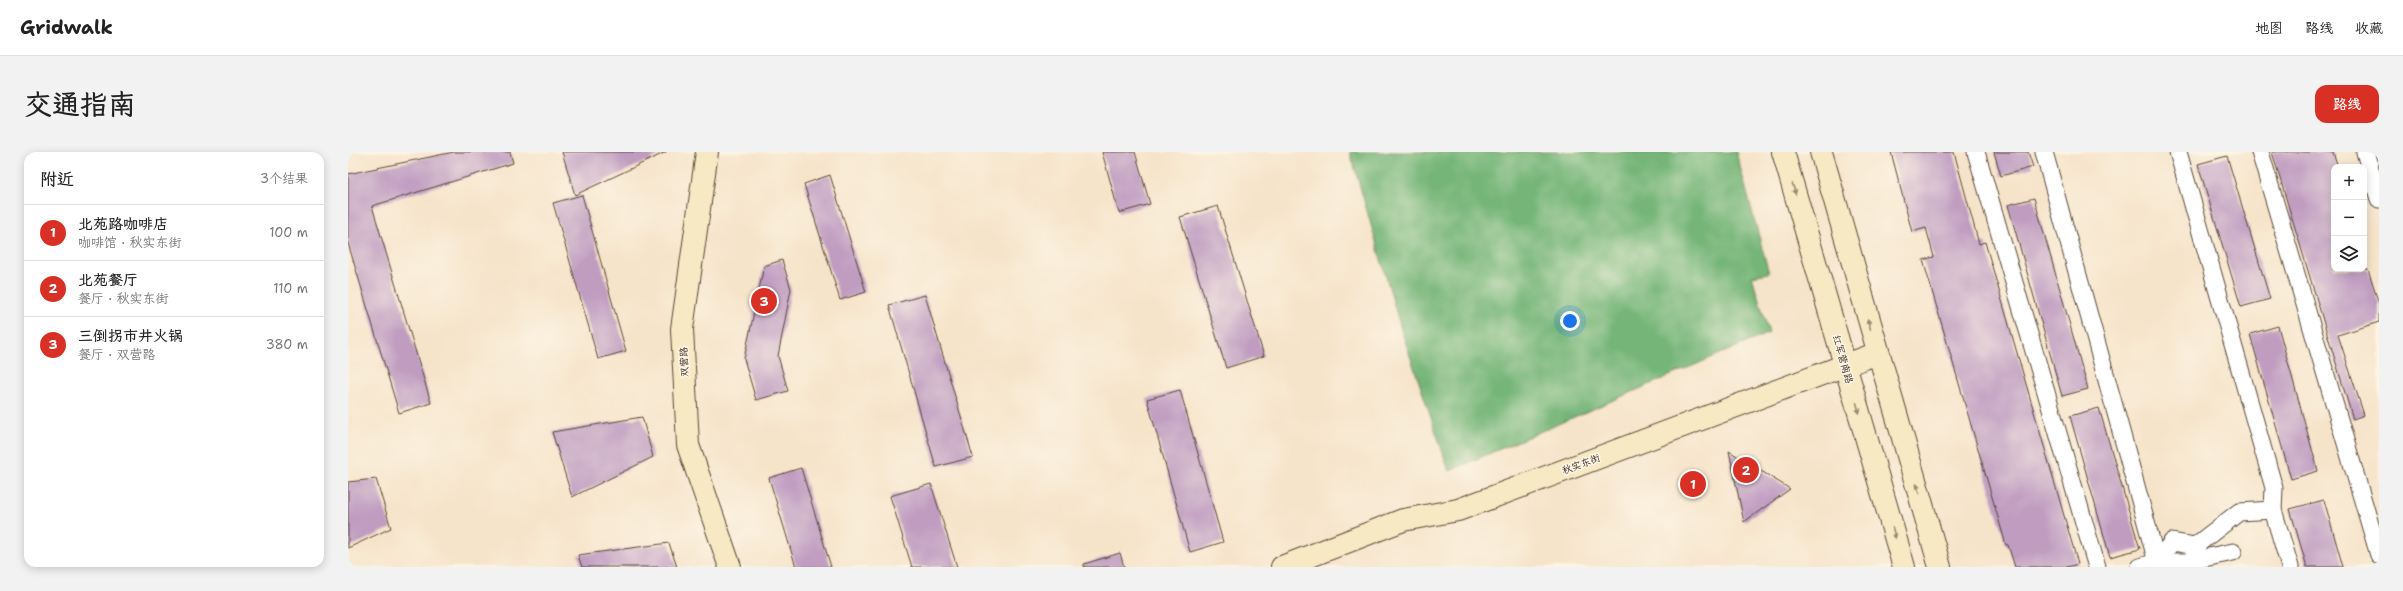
<!DOCTYPE html>
<html lang="zh">
<meta charset="utf-8">
<style>
body{margin:0;font-family:"Shantell Sans","LXGW WenKai TC",sans-serif;background:#f2f2f2;color:#222}
.controls{position:absolute;right:12px;top:12px;display:grid;overflow:hidden;border-radius:8px;box-shadow:0 2px 10px #0003}
.controls button{width:36px;height:36px;display:grid;place-items:center;padding:0;border:0;border-bottom:1px solid #e0e0e0;background:#fff;color:#222;font:20px sans-serif}
.you{position:absolute;left:1222px;top:169px;width:14px;height:14px;margin:-10px;border:3px solid #fff;border-radius:50%;background:#1a73e8;box-shadow:0 0 0 6px #1a73e833}
.badge{display:grid;place-items:center;width:26px;height:26px;border-radius:50%;background:#d93025;color:#fff;font-size:13px;font-weight:700}
.pin{position:absolute;translate:-50% -50%;border:2px solid #fff;box-shadow:0 1px 4px #0006}
.list{margin:0;padding:0;list-style:none}
h2{display:flex;justify-content:space-between;align-items:center;height:52px;margin:0;padding:0 16px;font-size:17px}
h2 small{font-size:13px;font-weight:400;color:#767676}
.list li{display:grid;grid-template-columns:26px 1fr auto;gap:12px;align-items:center;box-sizing:border-box;height:56px;padding:0 16px;border-top:1px solid #e0e0e0}
.list b{display:block;font-size:15px;white-space:nowrap}
.list p{margin:0;font-size:13px;white-space:nowrap;color:#767676}
.list em{font-size:13px;font-style:normal;color:#767676}
.icon{flex:none;width:22px;height:22px;fill:none;stroke:currentColor;stroke-width:2;stroke-linecap:round;stroke-linejoin:round}
.map{position:relative;flex:none;width:2031px;height:415px;overflow:hidden;border-radius:12px}
header{display:flex;align-items:center;gap:24px;box-sizing:border-box;height:56px;padding:0 20px;background:#fff;border-bottom:1px solid #e0e0e0}
header strong{font-size:19px}
nav{display:flex;gap:22px;margin-inline-start:auto;font-size:14px}
.intro{display:flex;align-items:center;justify-content:space-between;box-sizing:border-box;height:96px;padding:0 24px}
h1{margin:0;font-size:28px}
.button{padding:10px 18px;border-radius:12px;background:#d93025;color:#fff;font-size:14px;font-weight:700}
main{display:flex;gap:24px;padding:0 24px}
aside{flex:1;background:#fff;border-radius:12px;box-shadow:0 2px 10px #0003}
.map>svg:first-child{display:block}
.forest{fill:#75b577;stroke:#58704a}
.building{fill:#c09cc1}
.lines{fill:none;stroke-linecap:round;stroke-linejoin:round}
.street-casing{stroke:#574638;stroke-width:19}
.secondary-casing{stroke:#574638;stroke-width:24}
.street{stroke:#fff;stroke-width:17}
.secondary{stroke:#f7e9c3;stroke-width:22}
.oneway{fill:#998a70}
.labels{text-anchor:middle;dominant-baseline:central;stroke-width:3;stroke-linejoin:round;paint-order:stroke}
.street-label{font-size:10px;fill:#3b2a1e;stroke:#fcf5e5}
</style>
<header>
<strong>Gridwalk</strong>
<nav><a>地图</a><a>路线</a><a>收藏</a></nav>
</header>
<div class="intro"><h1>交通指南</h1><a class="button">路线</a></div>
<main>
<aside>
<h2>附近<small>3个结果</small></h2>
<ul class="list">
<li><span class="badge">1</span><div><b>北苑路咖啡店</b><p>咖啡馆 · 秋实东街</p></div><em>100 m</em></li>
<li><span class="badge">2</span><div><b>北苑餐厅</b><p>餐厅 · 秋实东街</p></div><em>110 m</em></li>
<li><span class="badge">3</span><div><b>三倒拐市井火锅</b><p>餐厅 · 双营路</p></div><em>380 m</em></li>
</ul>
</aside>
<div class="map">
<svg width="2031" height="415" viewBox="0 0 2031 415">
<rect width="100%" height="100%" fill="#fcf5e5"/>
<filter id="ink" filterUnits="userSpaceOnUse"><feTurbulence type="fractalNoise" baseFrequency=".025" numOctaves="2"/><feDisplacementMap in="SourceGraphic" scale="8" xChannelSelector="R" yChannelSelector="G"/><feConvolveMatrix kernelMatrix="1 2 1 2 8 2 1 2 1" color-interpolation-filters="sRGB"/></filter>
<filter id="wash" filterUnits="userSpaceOnUse"><feTurbulence type="fractalNoise" baseFrequency=".012" numOctaves="4" result="noise"/><feDisplacementMap in="SourceGraphic" scale="16" xChannelSelector="R" yChannelSelector="G"/><feGaussianBlur stdDeviation="0.9" result="paint"/><feColorMatrix in="noise" values="0 0 0 0 0 0 0 0 0 0 0 0 0 0 0 0 0 1.4 0 .05"/><feComposite in="paint" operator="in"/></filter>
<g filter="url(#wash)">
<rect width="100%" height="100%" fill="#f6e4ca"/>
<path class="forest" d="M1002,0H1388L1421,121L1404,124L1421,181L1101,319L1053,177Z"/>
<g id="blocks">
<g class="building">
<path d="M106,0H162L165,11L24,54L83,251L51,261L0,91V22Z"/>
<path d="M214,0H318L227,43Z"/>
<path d="M754,0H787L802,52L771,61Z"/>
<path d="M1543,0H1606L1631,92L1637,90L1730,412L1719,415H1667L1660,393H1658L1575,108L1586,105L1578,76L1564,80Z"/>
<path d="M1646,0H1680L1685,15L1653,24Z"/>
<path d="M1924,0H1985L1990,15H1986V117H2020L2031,152V170L1990,183L2016,263L2005,267Z"/>
<path d="M1879,4L1922,147L1893,155L1850,12Z"/>
<path d="M482,23L518,140L492,148L456,32Z"/>
<path d="M234,43L278,199L250,207L205,51Z"/>
<path d="M1686,46L1740,237L1714,244L1660,53Z"/>
<path d="M870,54L916,204L878,216L832,65Z"/>
<path d="M434,108L443,137L430,204L440,239L408,248L396,207L416,114Z"/>
<path d="M577,143L625,305L588,315L541,153Z"/>
<path d="M1930,174L1970,319L1943,327L1902,182Z"/>
<path d="M832,238L875,390L842,400L799,247Z"/>
<path d="M1751,256L1792,397L1762,405L1722,264Z"/>
<path d="M294,265L305,305L224,345L204,280Z"/>
<path d="M1381,299L1442,337L1396,370Z"/>
<path d="M453,316L483,415H448L421,326Z"/>
<path d="M28,327L43,376L0,396V330Z"/>
<path d="M583,332L609,415H564L542,344Z"/>
<path d="M1976,348L1995,415H1959L1942,357Z"/>
<path d="M321,391L329,415H234L230,403Z"/>
<path d="M772,401L776,415H736V412Z"/>
</g>
</g>
</g>
<g filter="url(#ink)">
<use href="#blocks" fill-opacity="0" stroke="#574638" stroke-width="1"/>
<g class="lines">
<g class="street-casing">
<g id="street">
<path d="M1628,0L1749,415"/>
<path d="M1696,0L1809,410L1792,415"/>
<path d="M1830,0L1926,336L1925,358L1942,415"/>
<path d="M1912,0L2031,403"/>
<path d="M2017,0L2031,47"/>
<path d="M1809,410L1824,390L1847,394L1891,360L1925,358"/>
<path d="M1809,410H1837L1885,400"/>
</g>
</g>
<g class="secondary-casing">
<g id="secondary">
<path d="M359,0L334,177L340,293L382,415"/>
<path d="M1435,0L1556,415"/>
<path d="M1473,0L1592,415"/>
<path d="M934,415L1055,368L1110,358L1530,201"/>
</g>
</g>
<use href="#street" class="street"/>
<use href="#secondary" class="secondary"/>
</g>
<defs><path id="oneway-solid" d="M-6-.8H1V-3.2L6.5 0L1 3.2V.8H-6Z"/></defs>
<g class="oneway">
<use href="#oneway-solid" transform="translate(1446 37) rotate(73)"/>
<use href="#oneway-solid" transform="translate(1521 172) rotate(-106)"/>
<use href="#oneway-solid" transform="translate(1510 256) rotate(74)"/>
<use href="#oneway-solid" transform="translate(1570 337) rotate(-106)"/>
<use href="#oneway-solid" transform="translate(1546 381) rotate(74)"/>
</g>
</g>
<g class="labels">
<g class="street-label">
<text transform="translate(1495 207) rotate(74)">红军营南路</text>
<text transform="translate(336 210) rotate(-93)">双营路</text>
<text transform="translate(1233 312) rotate(-20)">秋实东街</text>
</g>
</g>
</svg>
<div class="controls">
<button>+</button>
<button>−</button>
<button><svg class="icon" aria-label="layers" viewBox="0 0 24 24"><path d="M12 4l9 5-9 5-9-5zM3 14l9 5 9-5"/></svg></button>
</div>
<div class="you"></div>
<div class="pin badge" style="left:1345px;top:332px">1</div>
<div class="pin badge" style="left:1398px;top:318px">2</div>
<div class="pin badge" style="left:416px;top:149px">3</div>
</div>
</main>
